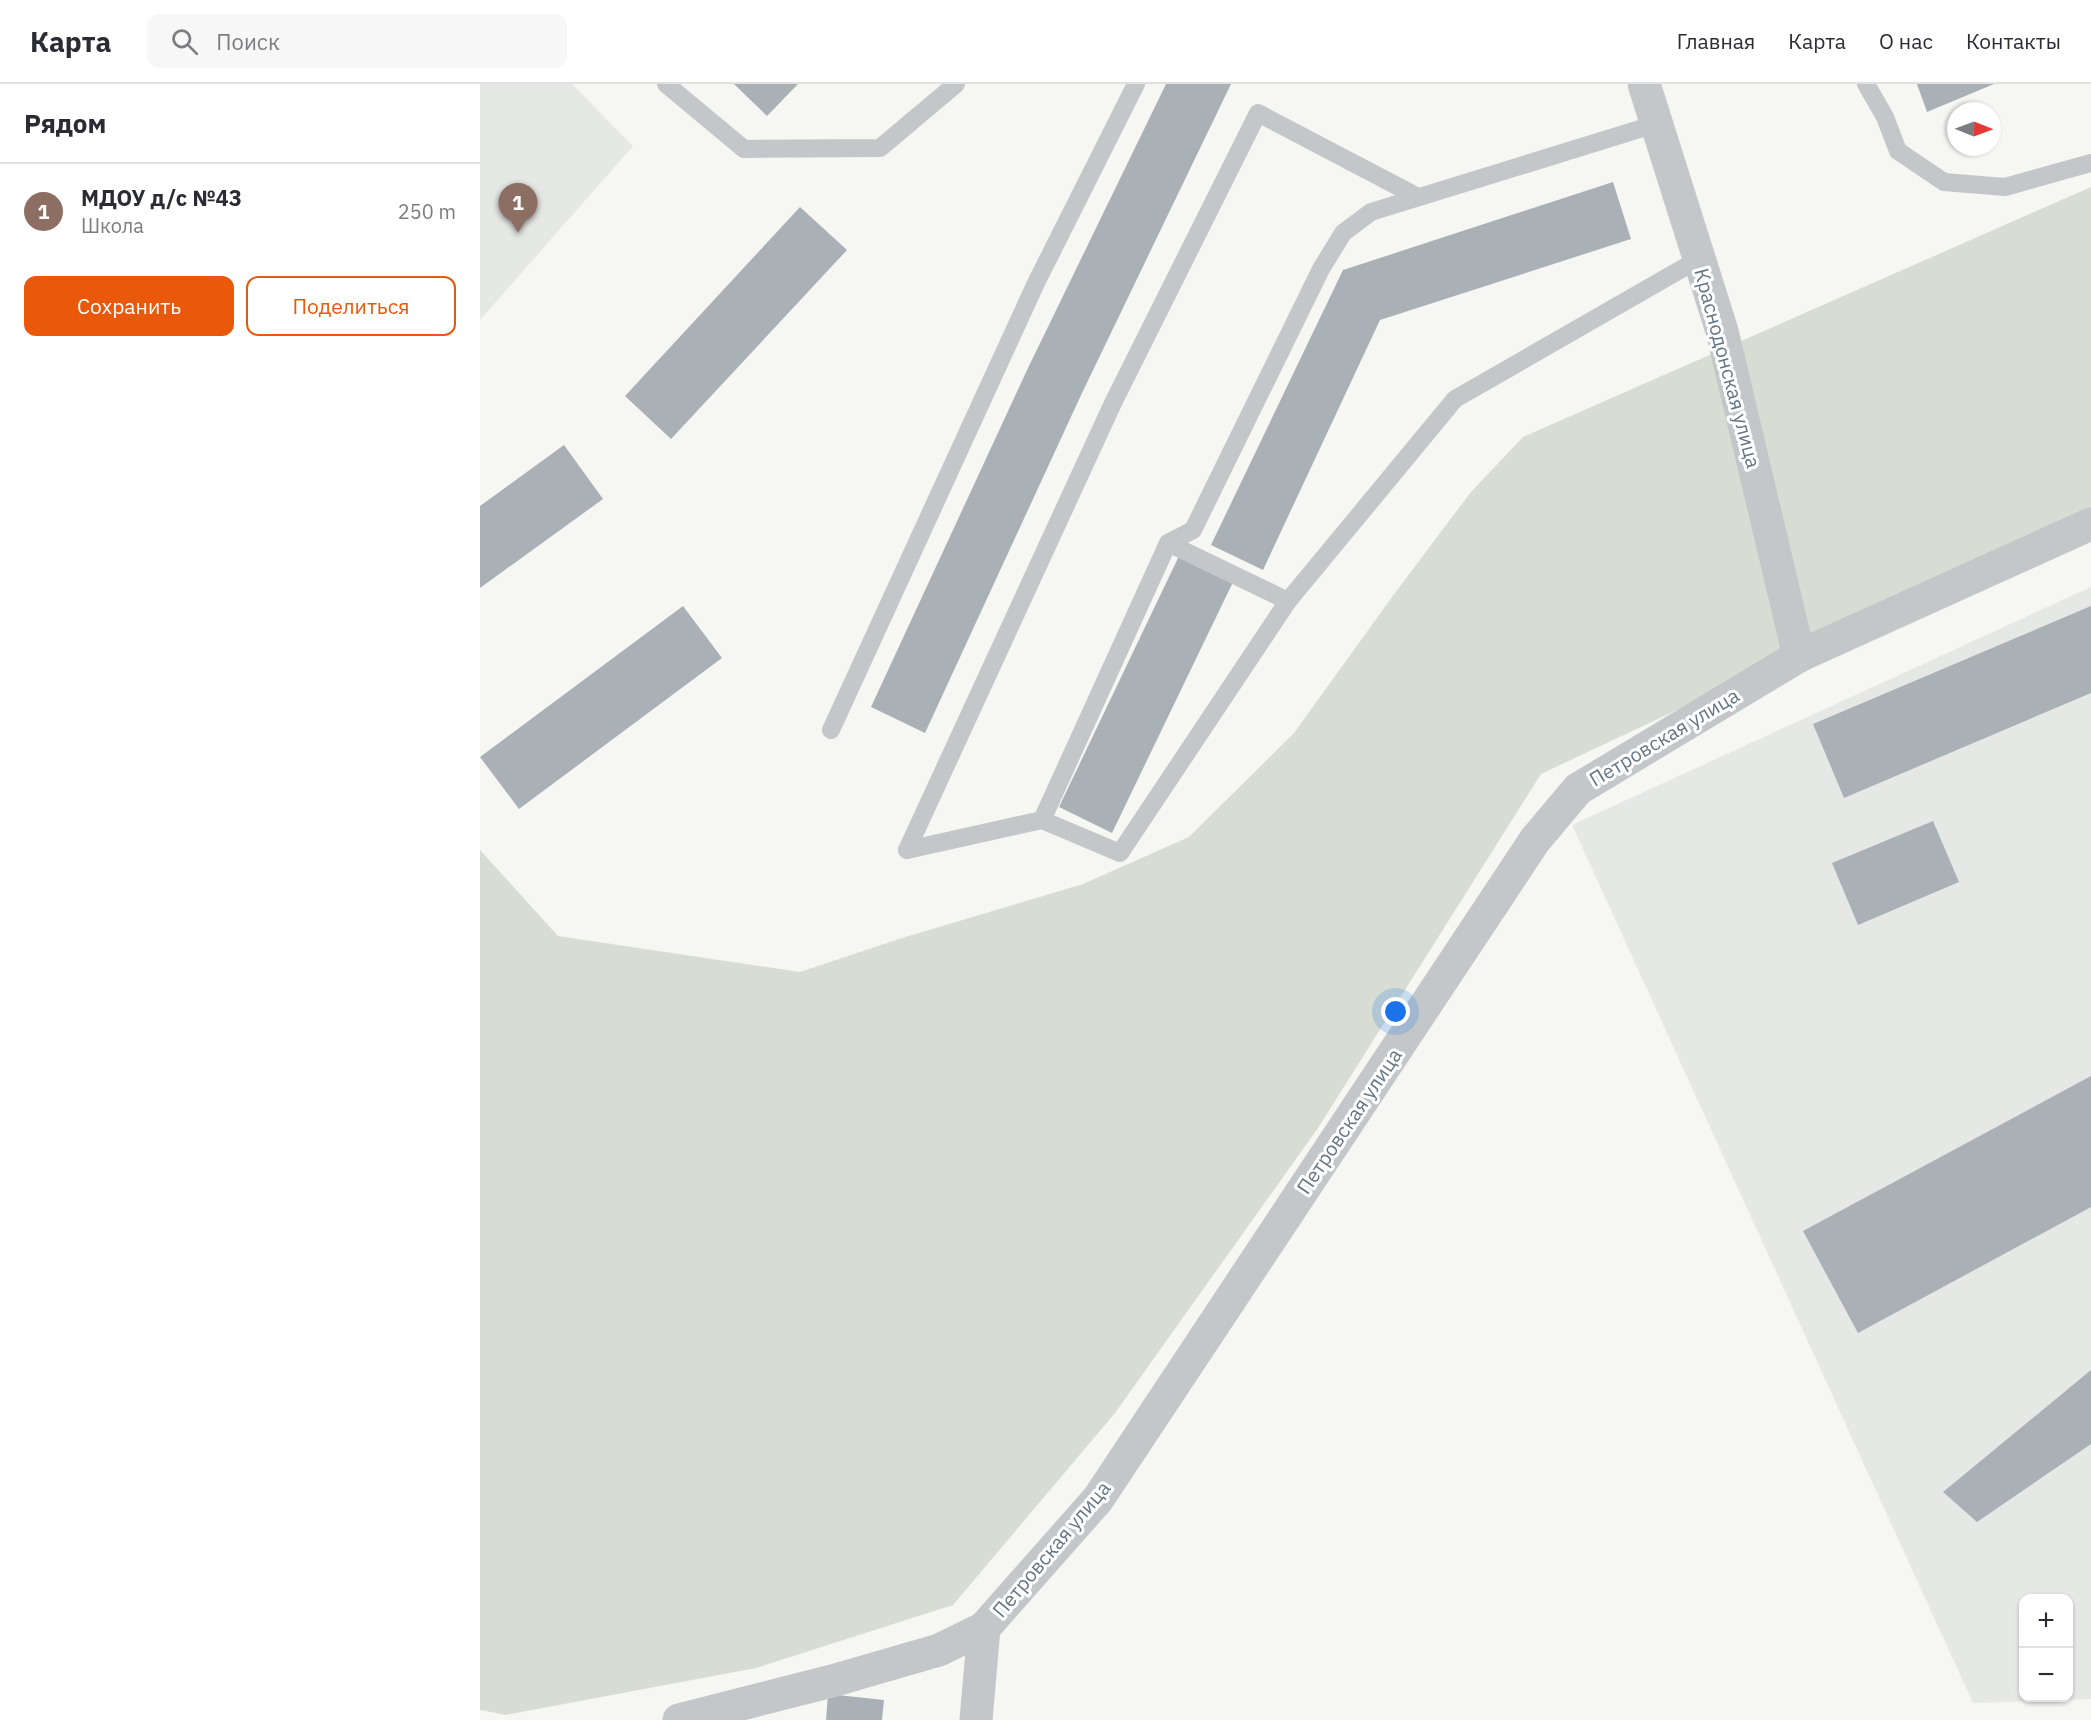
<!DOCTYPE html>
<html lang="ru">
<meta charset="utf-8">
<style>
body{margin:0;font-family:"IBM Plex Sans",sans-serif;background:#f7f7f7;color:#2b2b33}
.controls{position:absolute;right:18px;bottom:18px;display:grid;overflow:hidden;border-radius:12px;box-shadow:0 2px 4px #0004}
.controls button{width:54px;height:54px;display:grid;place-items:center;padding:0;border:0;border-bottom:2px solid #e1e1e2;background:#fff;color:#2b2b33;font:30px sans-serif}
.compass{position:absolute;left:1467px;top:18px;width:54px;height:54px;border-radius:50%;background:#fff;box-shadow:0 2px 4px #0004;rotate:91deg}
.you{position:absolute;left:916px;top:928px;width:21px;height:21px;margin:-15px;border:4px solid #fff;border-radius:50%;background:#1a73e8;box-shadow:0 0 0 9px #1a73e833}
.badge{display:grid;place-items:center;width:39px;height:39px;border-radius:50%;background:#ea580c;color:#fff;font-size:20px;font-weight:700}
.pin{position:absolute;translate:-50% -50px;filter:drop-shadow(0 2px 3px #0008)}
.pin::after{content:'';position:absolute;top:32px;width:21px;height:18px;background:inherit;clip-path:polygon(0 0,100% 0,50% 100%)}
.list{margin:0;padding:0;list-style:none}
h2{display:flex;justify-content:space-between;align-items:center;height:78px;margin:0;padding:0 24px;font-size:26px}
h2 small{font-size:20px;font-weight:400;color:#7c7c81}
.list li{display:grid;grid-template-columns:39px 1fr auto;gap:18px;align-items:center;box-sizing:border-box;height:96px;padding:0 24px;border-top:2px solid #e1e1e2}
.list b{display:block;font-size:22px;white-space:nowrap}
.list p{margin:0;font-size:20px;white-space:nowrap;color:#7c7c81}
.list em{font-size:20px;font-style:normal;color:#7c7c81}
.actions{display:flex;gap:12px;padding:18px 24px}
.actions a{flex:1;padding:14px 0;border:2px solid #ea580c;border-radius:12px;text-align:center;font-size:21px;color:#ea580c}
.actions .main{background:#ea580c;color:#fff}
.icon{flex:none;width:33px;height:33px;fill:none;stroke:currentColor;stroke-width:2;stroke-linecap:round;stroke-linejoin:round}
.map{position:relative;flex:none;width:1611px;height:1636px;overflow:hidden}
header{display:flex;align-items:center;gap:36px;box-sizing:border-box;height:84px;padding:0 30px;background:#fff;border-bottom:2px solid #e1e1e2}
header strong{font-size:28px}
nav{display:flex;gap:33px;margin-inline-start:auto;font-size:21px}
.search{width:420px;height:54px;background:#f7f7f7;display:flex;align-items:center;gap:15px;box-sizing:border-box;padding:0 21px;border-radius:12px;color:#7c7c81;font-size:22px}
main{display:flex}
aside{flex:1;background:#fff}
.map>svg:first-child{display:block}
.built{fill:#e6e8e6;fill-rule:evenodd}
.green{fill:#d7ddd3}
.building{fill:#a9b1b7}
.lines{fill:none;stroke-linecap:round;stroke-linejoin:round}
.service{stroke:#c3c7ca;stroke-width:18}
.minor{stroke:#c3c7ca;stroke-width:33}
.tertiary{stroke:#c3c7ca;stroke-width:33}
.labels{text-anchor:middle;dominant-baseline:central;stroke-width:6;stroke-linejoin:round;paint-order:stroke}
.street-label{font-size:20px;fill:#647584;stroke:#fff}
</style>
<header>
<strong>Карта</strong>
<div class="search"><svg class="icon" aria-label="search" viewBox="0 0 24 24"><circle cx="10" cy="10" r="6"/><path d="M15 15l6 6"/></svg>Поиск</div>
<nav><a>Главная</a><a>Карта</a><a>О нас</a><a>Контакты</a></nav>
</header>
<main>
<aside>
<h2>Рядом<small></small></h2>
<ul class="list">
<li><span class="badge" style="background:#8d6e63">1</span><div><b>МДОУ д/с №43</b><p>Школа</p></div><em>250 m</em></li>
</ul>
<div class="actions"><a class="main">Сохранить</a><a>Поделиться</a></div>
</aside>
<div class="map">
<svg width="1611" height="1636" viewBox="0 0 1611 1636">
<rect width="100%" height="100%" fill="#f6f6f2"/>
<g class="built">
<path d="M0,0H92L153,62L0,236Z"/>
<path d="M1611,503V1615L1493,1619L1092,741ZM1544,1514H1588V1614H1544Z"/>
</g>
<path class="green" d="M1611,103V431L1061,690L838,1044L635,1329L473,1521L276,1584L26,1631L0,1626V766L78,852L320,888L422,854L603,800L709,753L814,649L912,513L991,408L1043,353Z"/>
<g class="building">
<path d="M254,0H318L287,32Z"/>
<path d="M686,0H751L602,309L445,649L391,623L548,284Z"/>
<path d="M1437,0H1514L1447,28Z"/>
<path d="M1133,98L1151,155L900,236L783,486L731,461L863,186Z"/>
<path d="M320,123L367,166L191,355L145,312Z"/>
<path d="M84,361L123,415L0,504V422Z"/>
<path d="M699,472L753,498L632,749L579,723Z"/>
<path d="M203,522L242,574L39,725L0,673Z"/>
<path d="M1611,522V609L1364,714L1333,640Z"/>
<path d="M1453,737L1479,798L1378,841L1352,779Z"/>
<path d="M1611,992V1123L1378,1249L1323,1147Z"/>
<path d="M1611,1286V1360L1497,1438L1463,1408Z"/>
<path d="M348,1610L404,1616L402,1636H346Z"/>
</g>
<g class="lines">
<g class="service">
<path d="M186,0L264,65L400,64L476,0"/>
<path d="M1386,0L1405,33L1418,67L1464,98L1525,103L1611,79"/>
<path d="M688,459L808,517"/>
<path d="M351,646L556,199L656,0"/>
<path d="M562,736L688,459L713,446L841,185L863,149L891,128L1176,40"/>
<path d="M427,766L562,736L640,769L808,517L975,315L1219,175"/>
<path d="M427,766L633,319L778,29L938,113"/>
</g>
<g class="minor">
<path d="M1164,0L1242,247L1319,572"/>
<path d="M496,1636L504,1544"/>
</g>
<path class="tertiary" d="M199,1636L352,1597L459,1566L504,1544L618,1415L1055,756L1098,705L1319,572L1611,440"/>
</g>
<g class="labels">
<g class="street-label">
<text transform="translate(1248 284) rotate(75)">Краснодонская улица</text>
<text transform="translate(1184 653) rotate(-31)">Петровская улица</text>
<text transform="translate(869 1037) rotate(-56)">Петровская улица</text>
<text transform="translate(571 1465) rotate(-50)">Петровская улица</text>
</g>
</g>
</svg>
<div class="controls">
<button>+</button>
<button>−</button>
</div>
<svg class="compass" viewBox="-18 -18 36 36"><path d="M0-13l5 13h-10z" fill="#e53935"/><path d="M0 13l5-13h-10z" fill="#7c7c81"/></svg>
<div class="you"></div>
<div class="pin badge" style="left:38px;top:149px;background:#8d6e63">1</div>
</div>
</main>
